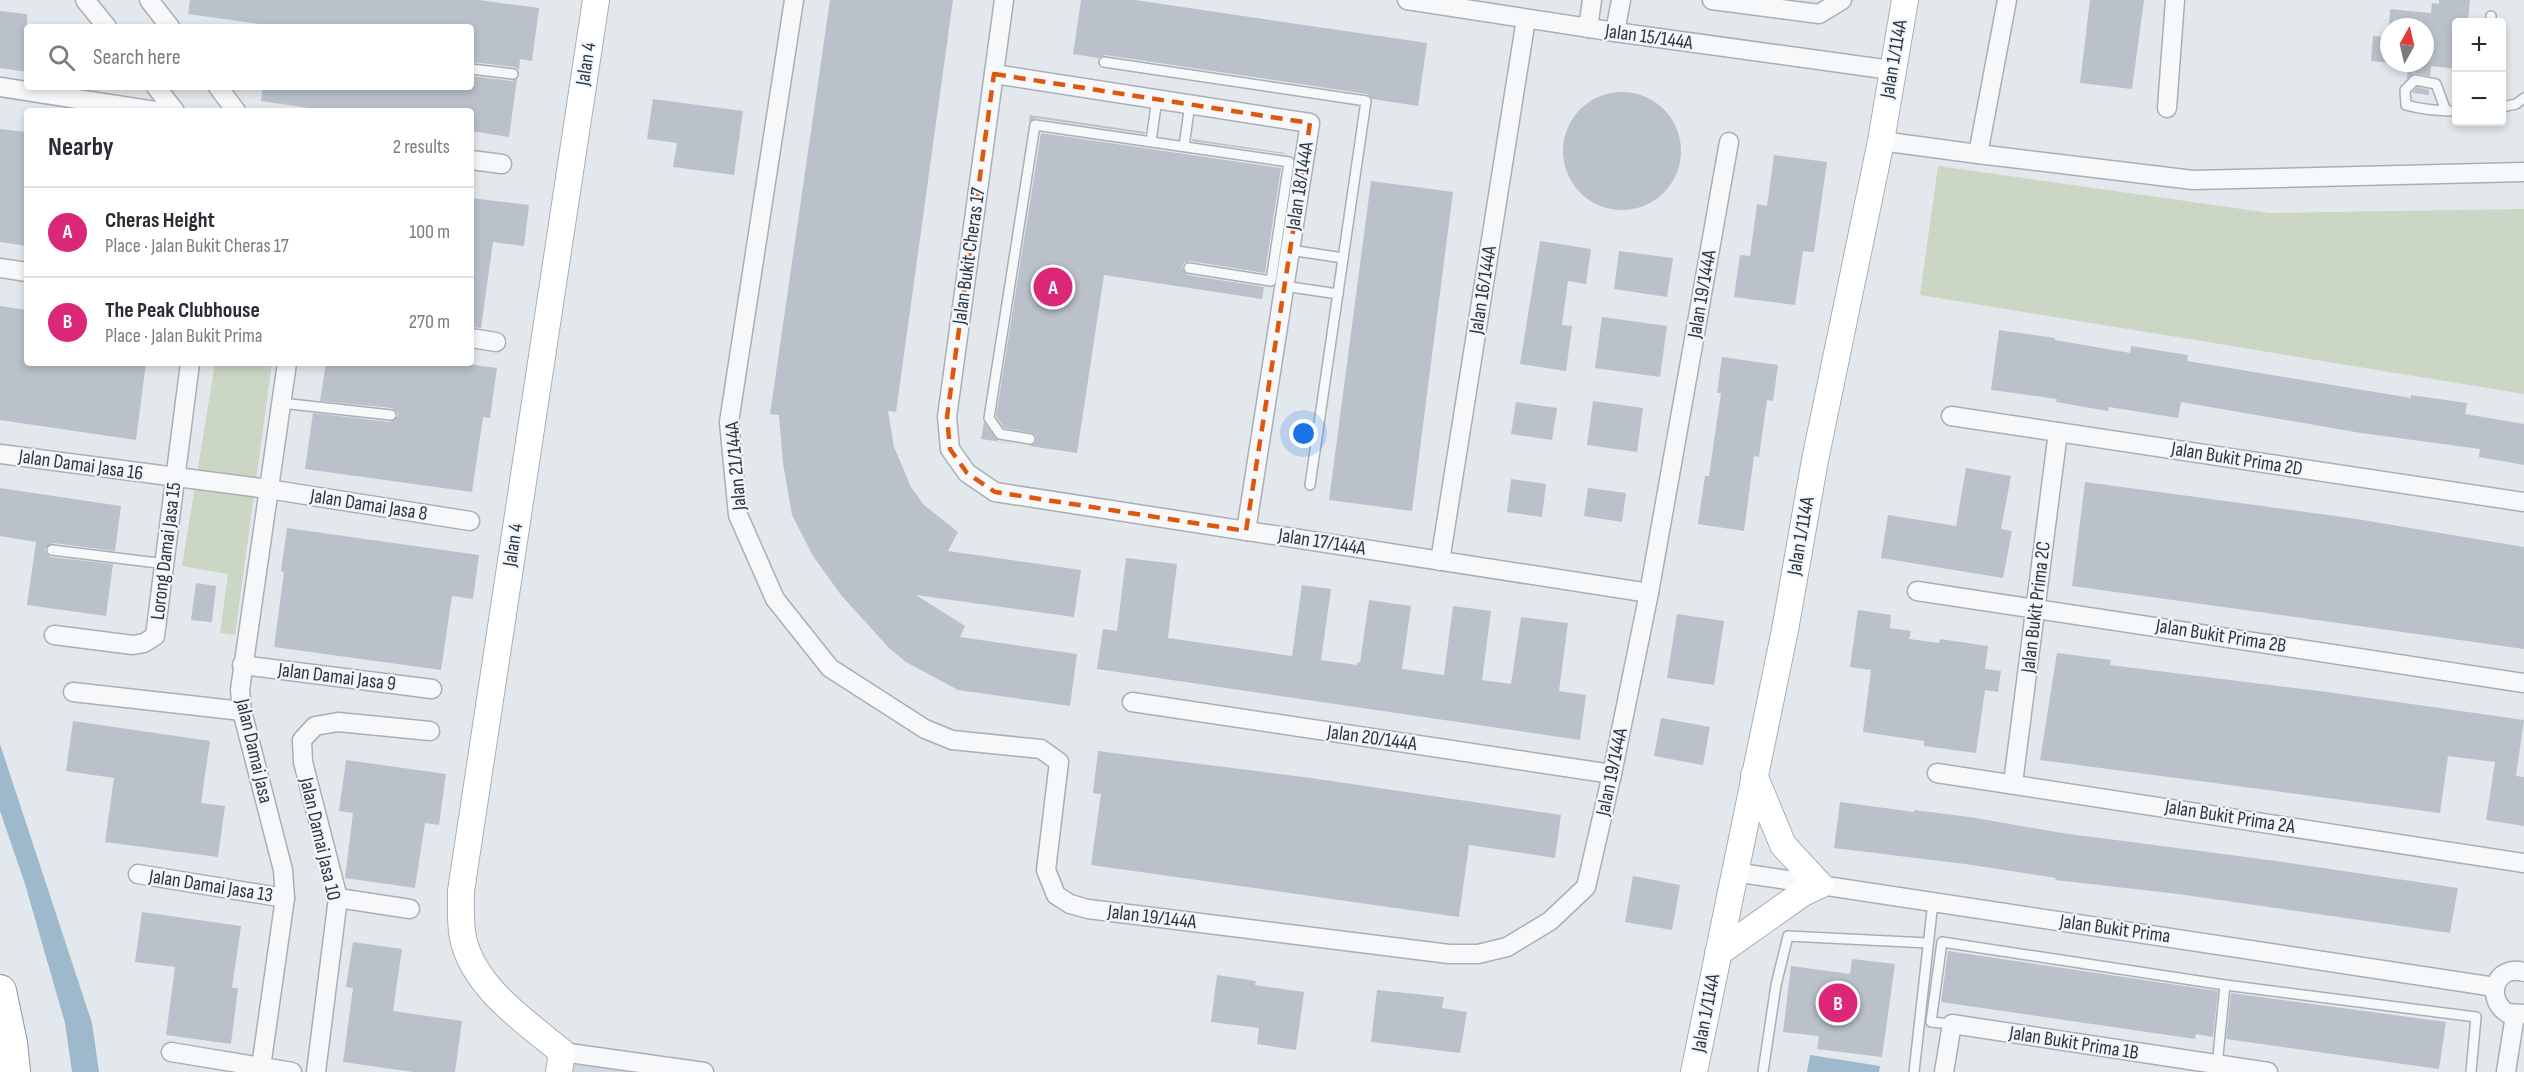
<!DOCTYPE html>
<meta charset="utf-8">
<style>
body{margin:0;font-family:"Sofia Sans Condensed",sans-serif;background:#f7f7f7;color:#2b2b33}
.controls{position:absolute;right:18px;top:18px;display:grid;overflow:hidden;border-radius:6px;box-shadow:0 3px 9px #0003}
.controls button{width:54px;height:54px;display:grid;place-items:center;padding:0;border:0;border-bottom:2px solid #e1e1e2;background:#fff;color:#2b2b33;font:30px sans-serif}
.compass{position:absolute;left:2380px;top:18px;width:54px;height:54px;border-radius:50%;background:#fff;box-shadow:0 3px 9px #0003;rotate:8deg}
.you{position:absolute;left:1304px;top:434px;width:21px;height:21px;margin:-15px;border:4px solid #fff;border-radius:50%;background:#1a73e8;box-shadow:0 0 0 9px #1a73e833}
.badge{display:grid;place-items:center;width:39px;height:39px;border-radius:50%;background:#db2777;color:#fff;font-size:20px;font-weight:700}
.pin{position:absolute;translate:-50% -50%;border:3px solid #fff;box-shadow:0 2px 6px #0006}
.list{margin:0;padding:0;list-style:none}
h2{display:flex;justify-content:space-between;align-items:center;height:78px;margin:0;padding:0 24px;font-size:26px}
h2 small{font-size:20px;font-weight:400;color:#7c7c81}
.list li{display:grid;grid-template-columns:39px 1fr auto;gap:18px;align-items:center;box-sizing:border-box;height:90px;padding:0 24px;border-top:2px solid #e1e1e2}
.list b{display:block;font-size:22px;white-space:nowrap}
.list p{margin:0;font-size:20px;white-space:nowrap;color:#7c7c81}
.list em{font-size:20px;font-style:normal;color:#7c7c81}
.icon{flex:none;width:33px;height:33px;fill:none;stroke:currentColor;stroke-width:2;stroke-linecap:round;stroke-linejoin:round}
.map{position:relative;flex:none;width:2524px;height:1072px;overflow:hidden}
.search{position:absolute;background:#fff;box-shadow:0 3px 9px #0003;left:24px;top:24px;width:450px;height:66px;display:flex;align-items:center;gap:15px;box-sizing:border-box;padding:0 21px;border-radius:6px;color:#7c7c81;font-size:22px}
.panel{position:absolute;background:#fff;box-shadow:0 3px 9px #0003;left:24px;top:108px;width:450px;height:258px;border-radius:6px}
.map>svg:first-child{display:block}
.built{fill:#d1d7de}
.green{fill:#cbd6c4}
.water{fill:#9eb9cc}
.building{fill:#bac1ca}
.lines{fill:none;stroke-linecap:round;stroke-linejoin:round}
.lane-casing{stroke:#a8afb7;stroke-width:12}
.street-casing{stroke:#a8afb7;stroke-width:21}
.secondary-casing{stroke:#a8afb7;stroke-width:28}
.highway-casing{stroke:#8a97a3;stroke-width:34}
.lane{stroke:#f6f8fa;stroke-width:9}
.street{stroke:#f6f8fa;stroke-width:18}
.secondary{stroke:#fff;stroke-width:26}
.highway{stroke:#fff;stroke-width:32}
.marked{fill:none;stroke:#de570f;stroke-width:4.5;stroke-dasharray:12 8;stroke-linejoin:round}
.labels{text-anchor:middle;dominant-baseline:central;stroke-width:4.5;stroke-linejoin:round;paint-order:stroke}
.street-label{font-size:20px;fill:#2a3745;stroke:#f3f6f9}
</style>
<div class="map">
<svg width="2524" height="1072" viewBox="0 0 2524 1072">
<rect width="100%" height="100%" fill="#e3e8ec"/>
<path class="built" d="M571,1059L666,1072H569Z"/>
<g class="green">
<path d="M1938,166L2270,213L2524,209V394L1920,295Z"/>
<path d="M215,363H272L235,635L220,633L228,574L182,566Z"/>
</g>
<g class="water">
<path d="M0,744L92,1023L99,1072H72L65,1023L25,884L0,811Z"/>
<path d="M1810,1055L1880,1066L1879,1072H1807Z"/>
</g>
<g class="building">
<path d="M190,0H479L539,8L532,61L520,59L519,70L514,67L471,62V27H280L188,14Z"/>
<path d="M830,0H953L896,412L888,411L894,447L911,487L924,505L958,532L948,551L1081,570L1074,617L916,595L965,626L960,637L1077,654L1070,706L958,690L906,662L889,648L841,595L813,556L792,515L783,463L779,415L770,414Z"/>
<path d="M1081,0H1135L1427,43L1418,106L1372,99L1367,94L1105,55L1098,58L1073,54Z"/>
<path d="M2090,0H2144L2132,89L2080,83Z"/>
<path d="M2439,0H2470L2468,22H2457V69L2431,66L2430,76L2414,73L2407,79L2408,63H2425V27H2389L2390,9L2431,13L2432,3L2439,4Z"/>
<path d="M0,11L27,14V72L0,68Z"/>
<path d="M2373,36L2389,37V63L2371,61Z"/>
<path d="M471,76L512,81L517,79L509,137L471,131V111H329L261,101L263,87H471Z"/>
<path d="M2417,87L2429,90V95L2412,93Z"/>
<circle cx="1622" cy="151" r="59"/>
<path d="M653,99L743,111L734,175L673,167L677,143L647,139Z"/>
<path d="M1030,115L1145,132V134L1036,118L1029,122Z"/>
<path d="M0,129L27,132V246L0,242Z"/>
<path d="M1041,133L1281,168L1265,273L1190,261L1184,263L1182,268L1188,275L1264,287L1262,299L1104,275L1077,453L981,439L984,422L998,441L1029,446L1036,441V436L1032,433L1004,428L996,416Z"/>
<path d="M1192,139L1285,153L1284,154L1192,141Z"/>
<path d="M1774,155L1827,162L1814,252L1803,251L1795,305L1734,297L1740,255L1750,256L1757,204L1767,206Z"/>
<path d="M1371,181L1453,192L1412,511L1329,500Z"/>
<path d="M471,198L529,205L524,246L493,242L481,328L471,327Z"/>
<path d="M1540,241L1591,249L1586,284L1568,281L1562,325L1572,326L1566,371L1520,364Z"/>
<path d="M1619,251L1673,258L1667,297L1614,289Z"/>
<path d="M0,306L27,310V363H146L136,440L0,420Z"/>
<path d="M1602,317L1667,326L1660,377L1595,368Z"/>
<path d="M1999,330L2055,338V340L2130,353L2131,346L2188,355L2187,361L2411,398V395L2467,403L2465,414L2524,424V465L2479,457L2480,449L2361,433L2181,402L2178,418L2109,407L2108,411L2056,402L2057,399L1991,390Z"/>
<path d="M1722,357L1778,365L1773,401L1767,400L1759,457L1754,456L1744,531L1698,524L1705,476H1709L1721,393H1717Z"/>
<path d="M326,363H459L497,368L490,418L483,417L472,492L305,469L313,413L390,422L398,416L397,412L392,408L320,401Z"/>
<path d="M1593,401L1643,408L1637,452L1587,445Z"/>
<path d="M1516,402L1557,408L1552,440L1511,434Z"/>
<path d="M1966,468L2011,476L2001,529L2012,531L2003,578L1881,558L1888,515L1956,526Z"/>
<path d="M1511,479L1546,484L1542,517L1507,512Z"/>
<path d="M2085,482L2357,519L2524,547V649L2072,586Z"/>
<path d="M0,488L121,506L115,551L53,543L45,549L46,553L51,557L113,564L106,616L27,605L36,542L0,536Z"/>
<path d="M1588,488L1626,493L1622,522L1584,516Z"/>
<path d="M287,528L479,555L473,599L452,596L441,670L274,647L284,572L281,571Z"/>
<path d="M1126,558L1177,564L1168,638L1292,656L1302,585L1331,589L1321,660L1357,665V662L1360,663L1369,600L1411,606L1402,669L1444,675L1453,606L1491,611L1482,680L1511,684L1521,617L1568,623L1559,691L1586,695L1580,740L1097,669L1103,629L1117,631Z"/>
<path d="M196,583L216,586L212,622L191,620Z"/>
<path d="M1858,610L1891,615L1890,628L1911,631L1909,639L1939,643L1940,639L1988,646L1985,669L2001,671L1998,692L1985,690L1976,753L1924,746V741L1863,732L1871,670L1850,667Z"/>
<path d="M1677,614L1724,621L1714,685L1667,678Z"/>
<path d="M2057,653L2111,660L2110,665L2327,692L2524,720L2516,776L2524,777V826L2486,820L2495,762L2448,756L2440,813L2040,760Z"/>
<path d="M1661,718L1710,727L1703,765L1654,756Z"/>
<path d="M73,721L210,741L201,803L225,806L218,857L105,842L114,778L66,771Z"/>
<path d="M1098,751L1311,778L1561,815L1555,858L1469,845L1459,917L1091,865L1101,794L1093,793Z"/>
<path d="M346,760L446,774L439,825L425,823L415,888L345,878L353,813L339,811Z"/>
<path d="M1840,802L1914,812V810L1970,817L2062,833L2269,860L2458,888L2450,933L2178,894L2055,880L2056,878L1965,864L1834,848Z"/>
<path d="M1633,876L1680,885L1672,930L1625,922Z"/>
<path d="M142,912L241,926L232,988H238L231,1044L166,1035L175,967L135,962Z"/>
<path d="M353,942L402,949L393,1011L462,1021L455,1072H413L343,1062L353,988L346,987Z"/>
<path d="M1948,951L2218,991L2213,1037L2196,1034L2195,1039L1941,1002Z"/>
<path d="M1852,959L1895,964L1882,1057L1817,1049L1819,1036L1783,1032L1791,966L1850,974Z"/>
<path d="M1217,975L1256,981L1255,985L1304,992L1296,1050L1257,1044L1259,1028L1211,1022Z"/>
<path d="M1377,990L1444,997L1442,1008L1467,1012L1460,1053L1371,1042Z"/>
<path d="M2231,993L2446,1022L2439,1069L2226,1039Z"/>
</g>
<g class="lines">
<g class="lane-casing">
<g id="lane">
<path d="M2491,22V16"/>
<path d="M1104,62L1366,101L1310,485"/>
<path d="M471,69L513,74"/>
<path d="M2502,107L2516,104L2524,98"/>
<path d="M2446,111L2436,84L2415,80L2405,90L2406,105C2423,110 2438,111 2456,111"/>
<path d="M1151,141L1157,99"/>
<path d="M1184,146L1190,104"/>
<path d="M1290,250L1343,258"/>
<path d="M1284,286L1338,294"/>
<path d="M281,403L391,415"/>
<path d="M1030,439L1000,434L989,418L1035,125L1289,162L1271,281L1189,268"/>
<path d="M52,550L166,564"/>
<path d="M1952,1024L1931,1022L1942,942L2225,985L2476,1017L2471,1072"/>
<path d="M2217,1066L2225,985"/>
<path d="M1763,1072L1776,985L1788,936L1928,943"/>
<path d="M1914,1072L1933,902"/>
</g>
</g>
<g class="street-casing">
<g id="street">
<path d="M85,0L107,27"/>
<path d="M149,0L170,27"/>
<path d="M794,0L729,422L738,515L775,599L830,668L925,729L952,740L1041,749L1059,762L1046,870L1056,895L1070,904L1088,909L1449,954H1478L1507,947L1550,921L1586,887L1612,774L1649,593L1729,142"/>
<path d="M1004,0L947,417L950,449L967,473L995,492L1649,593"/>
<path d="M1407,0L1615,32L1891,70"/>
<path d="M1712,0L1819,14L1842,0"/>
<path d="M2007,0L1978,154L2193,180L2524,172"/>
<path d="M1588,28L1592,0"/>
<path d="M1615,32L1621,0"/>
<path d="M994,74L1310,123L1246,531"/>
<path d="M0,87L155,111"/>
<path d="M156,87L175,111"/>
<path d="M218,87L236,111"/>
<path d="M2167,108L2175,0"/>
<path d="M1881,141L1978,154"/>
<path d="M471,160L502,164"/>
<path d="M0,268L27,272"/>
<path d="M471,338L496,342"/>
<path d="M1951,416L2524,502"/>
<path d="M0,454L268,489L470,521"/>
<path d="M1440,561L1526,19"/>
<path d="M1917,591L2524,683"/>
<path d="M54,635L133,645L144,643L155,636L190,363"/>
<path d="M242,665L432,689"/>
<path d="M73,692L242,711"/>
<path d="M1132,702L1612,774"/>
<path d="M1937,773L2524,863"/>
<path d="M2013,783L2058,432"/>
<path d="M1734,872L2495,987"/>
<path d="M138,874L285,898"/>
<path d="M338,898L410,909"/>
<path d="M2524,972C2496,964 2484,997 2507,1013L2524,1014"/>
<path d="M171,1052L292,1072"/>
<path d="M562,1052L704,1072"/>
<path d="M261,1067L285,898L283,870L242,711L240,690L287,363"/>
<path d="M316,1072L338,898L303,762L302,740L315,726L338,722L430,731"/>
<path d="M1944,1072L1952,1024L2268,1072"/>
<path d="M2506,1072L2515,1015"/>
</g>
</g>
<g class="secondary-casing">
<g id="secondary">
<path d="M1718,953L1803,893L1820,885L1783,845L1754,775"/>
<path d="M559,1072L562,1052C525,1021 474,988 463,938C460,923 461,906 461,891L596,0"/>
<path d="M1694,1072L1785,630L1815,460L1881,141L1905,0"/>
</g>
</g>
<g class="highway-casing">
<path id="highway" d="M0,991L11,1043L14,1072"/>
</g>
<use href="#lane" class="lane"/>
<use href="#street" class="street"/>
<use href="#secondary" class="secondary"/>
<use href="#highway" class="highway"/>
</g>
<path class="marked" d="M994,74L1310,123L1246,531L995,492L967,473L950,449L947,417Z"/>
<g class="labels">
<g class="street-label">
<text transform="translate(1649 37) rotate(8)">Jalan 15/144A</text>
<text transform="translate(1894 59) rotate(-80)">Jalan 1/114A</text>
<text transform="translate(586 64) rotate(-81)">Jalan 4</text>
<text transform="translate(1300 186) rotate(-81)">Jalan 18/144A</text>
<text transform="translate(969 256) rotate(-82)">Jalan Bukit Cheras 17</text>
<text transform="translate(1483 290) rotate(-81)">Jalan 16/144A</text>
<text transform="translate(1702 294) rotate(-80)">Jalan 19/144A</text>
<text transform="translate(2237 459) rotate(9)">Jalan Bukit Prima 2D</text>
<text transform="translate(81 465) rotate(8)">Jalan Damai Jasa 16</text>
<text transform="translate(736 466) rotate(-95)">Jalan 21/144A</text>
<text transform="translate(369 505) rotate(9)">Jalan Damai Jasa 8</text>
<text transform="translate(1801 536) rotate(-80)">Jalan 1/114A</text>
<text transform="translate(1322 542) rotate(9)">Jalan 17/144A</text>
<text transform="translate(513 545) rotate(-81)">Jalan 4</text>
<text transform="translate(166 551) rotate(-83)">Lorong Damai Jasa 15</text>
<text transform="translate(2036 607) rotate(-83)">Jalan Bukit Prima 2C</text>
<text transform="translate(2221 636) rotate(9)">Jalan Bukit Prima 2B</text>
<text transform="translate(337 677) rotate(7)">Jalan Damai Jasa 9</text>
<text transform="translate(1372 738) rotate(8)">Jalan 20/144A</text>
<text transform="translate(254 751) rotate(77)">Jalan Damai Jasa</text>
<text transform="translate(1612 772) rotate(-78)">Jalan 19/144A</text>
<text transform="translate(2230 817) rotate(9)">Jalan Bukit Prima 2A</text>
<text transform="translate(320 839) rotate(77)">Jalan Damai Jasa 10</text>
<text transform="translate(211 886) rotate(9)">Jalan Damai Jasa 13</text>
<text transform="translate(1152 917) rotate(7)">Jalan 19/144A</text>
<text transform="translate(2115 929) rotate(8)">Jalan Bukit Prima</text>
<text transform="translate(1706 1013) rotate(-79)">Jalan 1/114A</text>
<text transform="translate(2074 1043) rotate(9)">Jalan Bukit Prima 1B</text>
</g>
</g>
</svg>
<div class="controls">
<button>+</button>
<button>−</button>
</div>
<svg class="compass" viewBox="-18 -18 36 36"><path d="M0-13l5 13h-10z" fill="#e53935"/><path d="M0 13l5-13h-10z" fill="#7c7c81"/></svg>
<div class="you"></div>
<div class="pin badge" style="left:1053px;top:287px">A</div>
<div class="pin badge" style="left:1838px;top:1003px">B</div>
<div class="search"><svg class="icon" aria-label="search" viewBox="0 0 24 24"><circle cx="10" cy="10" r="6"/><path d="M15 15l6 6"/></svg>Search here</div>
<section class="panel">
<h2>Nearby<small>2 results</small></h2>
<ul class="list">
<li><span class="badge">A</span><div><b>Cheras Height</b><p>Place · Jalan Bukit Cheras 17</p></div><em>100 m</em></li>
<li><span class="badge">B</span><div><b>The Peak Clubhouse</b><p>Place · Jalan Bukit Prima</p></div><em>270 m</em></li>
</ul>
</section>
</div>
